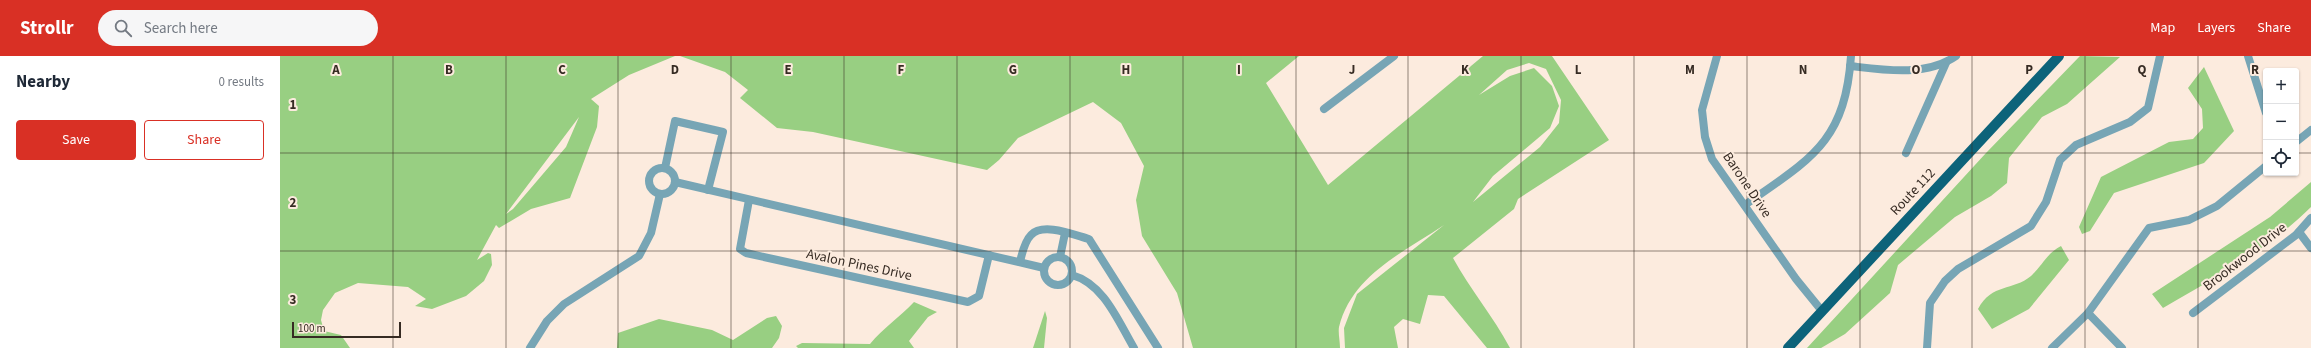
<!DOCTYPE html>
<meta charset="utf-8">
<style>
body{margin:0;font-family:"Source Sans 3",sans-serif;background:#f6f6f7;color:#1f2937}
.controls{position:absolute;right:12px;top:12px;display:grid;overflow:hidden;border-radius:4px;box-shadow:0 1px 3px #0004}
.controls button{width:36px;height:36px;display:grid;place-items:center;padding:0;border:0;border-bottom:1px solid #e0e1e3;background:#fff;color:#1f2937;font:20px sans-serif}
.scale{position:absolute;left:12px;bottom:10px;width:109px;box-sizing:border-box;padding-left:4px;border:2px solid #362b23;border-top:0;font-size:11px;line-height:14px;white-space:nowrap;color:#362b23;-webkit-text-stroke:3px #fcebde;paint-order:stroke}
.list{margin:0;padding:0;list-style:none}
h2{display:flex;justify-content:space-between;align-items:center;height:52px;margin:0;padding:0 16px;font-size:17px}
h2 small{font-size:13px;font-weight:400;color:#747a83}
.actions{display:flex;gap:8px;padding:12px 16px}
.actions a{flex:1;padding:9px 0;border:1px solid #d93025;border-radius:4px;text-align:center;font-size:14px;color:#d93025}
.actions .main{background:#d93025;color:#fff}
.icon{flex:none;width:22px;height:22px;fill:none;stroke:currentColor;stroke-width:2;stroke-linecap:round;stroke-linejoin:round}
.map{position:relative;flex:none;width:2031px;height:292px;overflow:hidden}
header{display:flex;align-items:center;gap:24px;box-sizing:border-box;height:56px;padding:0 20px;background:#d93025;color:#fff}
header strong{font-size:19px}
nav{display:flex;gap:22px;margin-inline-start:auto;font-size:14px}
.search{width:280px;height:36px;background:#f6f6f7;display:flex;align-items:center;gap:10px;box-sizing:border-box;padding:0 14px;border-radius:22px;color:#747a83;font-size:15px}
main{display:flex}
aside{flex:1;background:#fff}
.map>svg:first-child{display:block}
.green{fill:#98cf82;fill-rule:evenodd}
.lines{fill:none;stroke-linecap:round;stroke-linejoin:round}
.street{stroke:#77a5b5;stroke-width:8}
.primary{stroke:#0d637a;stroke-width:10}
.grid{fill:none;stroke:#362b23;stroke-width:1;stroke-opacity:0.55}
.labels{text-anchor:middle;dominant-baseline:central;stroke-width:4;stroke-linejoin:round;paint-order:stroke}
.street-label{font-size:14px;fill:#362b23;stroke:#fcebde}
.grid-label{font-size:13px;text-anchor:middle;font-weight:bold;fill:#362b23;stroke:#fcebde;stroke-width:4;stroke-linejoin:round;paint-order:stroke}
</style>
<header>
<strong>Strollr</strong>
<div class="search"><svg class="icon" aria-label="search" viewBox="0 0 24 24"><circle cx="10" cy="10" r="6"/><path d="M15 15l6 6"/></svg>Search here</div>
<nav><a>Map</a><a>Layers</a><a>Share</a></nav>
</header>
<main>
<aside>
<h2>Nearby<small>0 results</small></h2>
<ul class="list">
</ul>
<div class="actions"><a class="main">Save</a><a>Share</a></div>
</aside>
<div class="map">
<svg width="2031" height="292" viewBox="0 0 2031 292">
<rect width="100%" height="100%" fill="#fcebde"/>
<g class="green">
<path d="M0,0H395L349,19L311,43L319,50L317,71L290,142L251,153L219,172L216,169L197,204L208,197L211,198L212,209L204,225L186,240L152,253L135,250L146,243L128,231L78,227L55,237L43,254L41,264L44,275L61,279L70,292H0ZM299,61L286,91L233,153L226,158Z"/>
<path d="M400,0H1019L986,27L1048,129L1203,0H1272L1329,84L1238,143L1234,153L1173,202C1190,233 1213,260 1230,292H1207L1164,240L1148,239L1140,268L1123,263L1114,271L1118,292H1065L1064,272L1077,238L1164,169C1124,196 1072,219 1059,271C1058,277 1060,285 1060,292H913L897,237L862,180L856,144L864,110L841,67L813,46L738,82L719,104L707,114L533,76L497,72L460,42L468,34L445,16ZM1249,7L1266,13L1281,44L1279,67L1260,91L1193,146L1213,120L1270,72L1279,50L1272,30L1254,12L1230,20L1199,39L1227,14Z"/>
<path d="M1800,0L1840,1L1787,48L1762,61L1729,102L1727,127L1711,140L1675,161L1618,209L1610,237L1565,278L1541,292H1527L1706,97Z"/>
<path d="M1924,11L1954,75L1924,107L1834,137L1810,175L1802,178L1799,171L1821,121L1889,86L1913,83L1923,72L1922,53L1908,32Z"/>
<path d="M2031,126V151C1989,193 1934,222 1883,252L1872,238L1990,161Z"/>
<path d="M1781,190L1789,204L1749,253L1712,273L1698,253C1712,227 1733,235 1751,220C1763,209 1766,198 1781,190Z"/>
<path d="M634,246L657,256L648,261L629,285L634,292H518L516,290L522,287L590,288C603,272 619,262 634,246Z"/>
<path d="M765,255L767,262L764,292H753Z"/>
<path d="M496,260L502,270L499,282L492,292H337L338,277L379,263L432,274L453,284L487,262Z"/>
</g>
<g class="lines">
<g class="street">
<path d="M1437,0L1422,54L1425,81L1432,103L1516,223L1542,255"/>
<path d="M1968,0L1986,57"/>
<path d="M1570,10C1604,14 1646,21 1676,0"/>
<path d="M1044,53L1114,0"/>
<path d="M2016,86L2031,74"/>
<path d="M1626,97L1666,7"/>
<path d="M385,112L395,65L443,76L428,134"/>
<circle cx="382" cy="125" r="13"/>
<path d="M395,126L764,212"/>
<path d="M469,144L460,193L466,197L688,246L699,240L709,199"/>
<path d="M1465,149C1530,103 1565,87 1571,0"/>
<path d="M2019,176L2031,192"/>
<circle cx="778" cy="215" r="14"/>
<path d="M780,201L785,177"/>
<path d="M740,206C742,198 744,186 751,179C763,166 794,179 809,183L878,292"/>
<path d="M792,219C824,228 838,265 854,292"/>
<path d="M1913,257L2016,179L2031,162"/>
<path d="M250,292L267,265L284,248L359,200L371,177L380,138"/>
<path d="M1647,292L1650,247L1665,225L1678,213L1751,170L1766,146L1780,104L1796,89L1850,66L1868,52L1880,0"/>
<path d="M1772,292L1808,257"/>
<path d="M1842,292L1808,257L1869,172L1909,164L1937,150L1986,110"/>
</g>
<path class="primary" d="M1508,292L1779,0"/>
</g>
<path class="grid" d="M113,0V292M226,0V292M338,0V292M451,0V292M564,0V292M677,0V292M790,0V292M903,0V292M1016,0V292M1128,0V292M1241,0V292M1354,0V292M1467,0V292M1580,0V292M1692,0V292M1805,0V292M1918,0V292M0,97H1986M2016,97H2031M0,195H2031"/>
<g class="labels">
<g class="street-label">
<text transform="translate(1467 129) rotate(56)">Barone Drive</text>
<text transform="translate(1633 136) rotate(-47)">Route 112</text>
<text transform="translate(1965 201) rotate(-38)">Brookwood Drive</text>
<text transform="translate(579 209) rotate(12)">Avalon Pines Drive</text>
</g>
</g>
<g class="grid-label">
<text x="56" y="18">A</text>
<text x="169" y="18">B</text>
<text x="282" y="18">C</text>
<text x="395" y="18">D</text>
<text x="508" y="18">E</text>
<text x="621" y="18">F</text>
<text x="733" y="18">G</text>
<text x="846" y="18">H</text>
<text x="959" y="18">I</text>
<text x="1072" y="18">J</text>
<text x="1185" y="18">K</text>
<text x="1298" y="18">L</text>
<text x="1410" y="18">M</text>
<text x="1523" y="18">N</text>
<text x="1636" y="18">O</text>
<text x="1749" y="18">P</text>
<text x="1862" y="18">Q</text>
<text x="1975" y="18">R</text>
<text x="13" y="53">1</text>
<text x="13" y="151">2</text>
<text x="13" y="248">3</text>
</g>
</svg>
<div class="controls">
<button>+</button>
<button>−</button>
<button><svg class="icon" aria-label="locate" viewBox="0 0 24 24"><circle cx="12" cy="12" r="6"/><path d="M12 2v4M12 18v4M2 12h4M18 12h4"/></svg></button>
</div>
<div class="scale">100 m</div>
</div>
</main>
